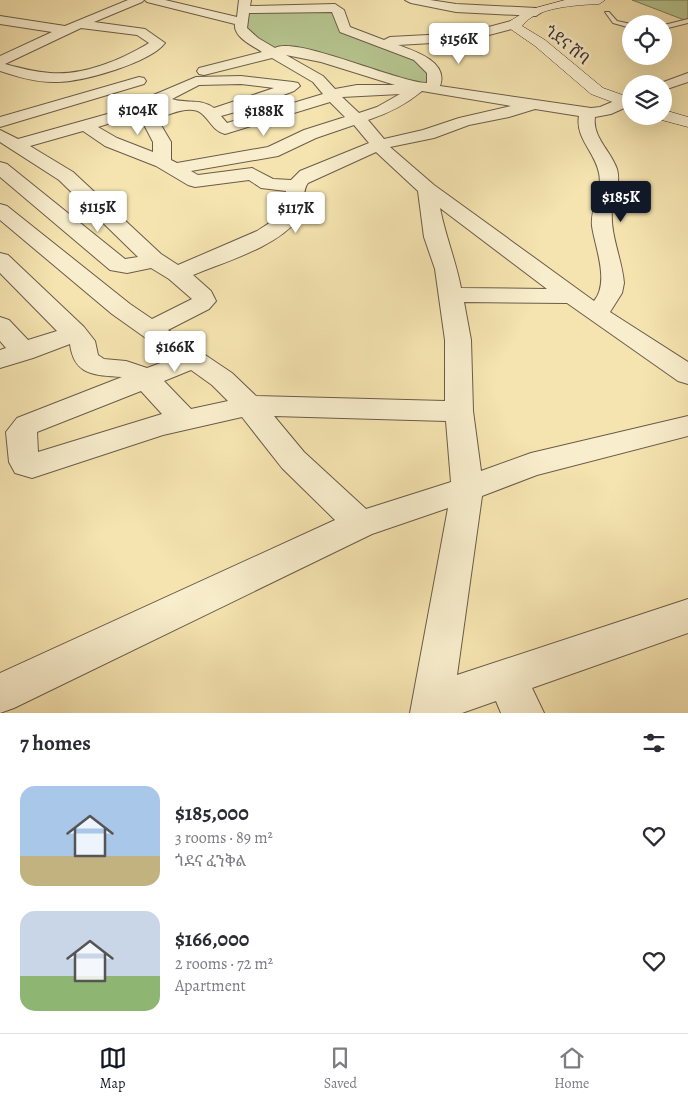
<!DOCTYPE html>
<html lang="en">
<head>
<meta charset="utf-8">
<style>
	:root { --surface:#fff; --page:#f2f2f3; --text:#2b2b33; --muted:#7c7c81; --line:#e1e1e2; --accent:#111827 }
	body { margin:0; font-family:Alegreya,"Noto Serif Ethiopic",serif; background:var(--page); color:var(--text); height:100vh; display:flex; flex-direction:column; font-size:19px; white-space:nowrap }
	* { box-sizing:border-box; margin:0 }
	p { font-size:16px; color:var(--muted) }
	.icon { flex:none; width:28px; height:28px; fill:none; stroke:currentColor; stroke-width:2; stroke-linecap:round; stroke-linejoin:round }
	.map { position:relative; height:713px; overflow:hidden }
	.drawer { display:flex; flex-direction:column; background:var(--surface); flex:1 }
	.drawer>* { flex:none }
	.fabs { position:absolute; left:622px; top:15px; display:grid; gap:10px }
	.fabs a { display:grid; place-items:center; width:50px; height:50px; border-radius:50%; background:var(--surface); box-shadow:0 5px 20px #0002; font-size:25px }
	.price { position:absolute; translate:-50% -42px; padding:0 11px; border-radius:5px; background:#fff; color:#222; font-size:16px; line-height:32px; filter:drop-shadow(0 1px 2px #0008) }
	.price::after { content:''; position:absolute; left:50%; top:30px; width:15px; height:11px; margin-left:-8px; background:inherit; clip-path:polygon(0 0,100% 0,50% 100%) }
	.price.active { background:var(--accent); color:#fff }
	ul { padding:0; list-style:none }
	li { display:flex; align-items:center; gap:15px; height:125px; padding:0 20px }
	li span { display:grid; place-items:center; flex:none; width:140px; height:100px; border-radius:15px; color:#555 }
	li>.icon { margin-inline-start:auto }
	span .icon { width:60px; height:60px; fill:#fffc; stroke-width:1 }
	li b { font-size:21px }
	h2 { display:flex; justify-content:space-between; align-items:center; height:60px; padding:0 20px; font-size:21px }
	.tabs { display:flex; justify-content:space-around; align-items:center; height:70px; border-top:1px solid var(--line); background:var(--surface); font-size:14px; color:var(--muted) }
	.tabs a { display:grid; justify-items:center; gap:2px }
	.tabs .active { color:var(--accent) }
	.map>svg:first-child { display:block }
	.green { fill:#b6c58f; stroke:#7a7a5c }
	.lines { fill:none; stroke-linecap:round; stroke-linejoin:round }
	.lane-casing { stroke:#6b5c4a; stroke-width:2 }
	.street-casing { stroke:#6b5c4a; stroke-width:2 }
	.secondary-casing { stroke:#3d2e28; stroke-width:1 }
	.lane { fill:#f8edcc; fill-rule:evenodd }
	.street { fill:#f8edcc; fill-rule:evenodd }
	.secondary { fill:#f8edcc; fill-rule:evenodd }
	.labels { text-anchor:middle; dominant-baseline:central; stroke-width:5; stroke-linejoin:round; paint-order:stroke }
	.far-street-label { font-size:16px; fill:#3d2e28; stroke:#f8edcc }
</style>
</head>
<body>
<div class="map">
<svg width="688" height="713" viewBox="0 0 688 713">
	<rect width="100%" height="100%" fill="#f5e4b0"/>
	<filter id="stains"><feTurbulence type="fractalNoise" baseFrequency=".004" numOctaves="4"/><feColorMatrix values="0 0 0 0 .2 0 0 0 0 .09 0 0 0 0 .02 0 0 0 .5 -.17"/></filter>
	<radialGradient id="worn" r=".72"><stop offset=".6" stop-color="#630" stop-opacity="0"/><stop offset="1" stop-color="#630" stop-opacity=".3"/></radialGradient>
	<g class="green">
		<path d="M632,0h56v21h-1z"/>
		<path d="M333,10l7,20 76,30 12,13 3,8 -7,6 -99,-29 -68,-14 -15,-13 6,-19z"/>
	</g>
	<g class="lines">
		<g class="lane-casing">
			<g id="lane">
				<path d="M605,12h4l8,9 14,3v4l-18,-5z"/>
				<path d="M688,19v4l-24,6v-4z"/>
			</g>
		</g>
		<g class="street-casing">
			<g id="street">
				<path d="M128,0h16l-2,2 -48,20 51,7 20,14c-15,20 -83,39 -108,39 -19,1 -39,-5 -57,-11v-15l52,-24 -52,-8v-8l65,10zM81,28l56,7 12,8c-28,17 -66,33 -99,30 -15,-1 -30,-5 -45,-9z"/>
				<path d="M145,0h20l72,17 2,-17h12l-1,6 85,-2 9,6 6,17 34,13 6,-3 76,-4 49,-13 6,4 -2,3 -53,14 -68,4c17,6 51,17 42,41l151,22 9,-1 31,-13v11l-20,9 -16,3c-3,20 16,34 22,52 4,15 -3,27 -5,42 -2,24 10,48 12,72l-2,10 -12,19 78,50v22l-10,-3 -111,-78 -103,-1 7,38 2,71 8,60 50,-18 157,-37v20l-151,39 -55,21 -25,179 231,-76v34l-156,55 12,25h-43l-5,-12 -34,12h-52l38,-205 -76,26 -358,174 -14,5v-40l335,-153 -53,-52 -40,-51 -79,18 -131,43 -17,-5 -6,-11 -3,-30 11,-14 105,-41c-27,-2 -48,-1 -52,-33l-37,14 -33,10v-18l6,-2 -6,-7v-24l9,3 19,20 29,-9 -57,-58v-20l8,2 76,72 11,14 3,14 6,4 22,2 21,7 27,-10 -62,-44 -112,-94v-16l7,2 123,98 22,15 40,-20 -23,-20 -18,-11 -24,5 -17,-3 -110,-93v-15l7,2 118,95 13,-2 -79,-77 -59,-38v-12l18,9 93,-26 85,-36 45,-1 52,6 5,1 2,3 -6,5 -48,18 -25,7 6,7 96,-29 -10,-12 -41,-24 -68,17 -5,-1 -2,-3 2,-3 63,-16c-9,-6 -29,-15 -27,-28l-88,-22zM332,12l8,20 74,28 13,13v10c-31,-1 -130,-47 -152,-35l-17,-10 -11,-10 2,-15zM286,55l35,7 74,23h-38l-22,4 -12,-13zM241,84l33,4 -60,20c-13,-10 -28,-4 -42,-9l27,-14zM422,91l89,15 -52,12 -36,12 -39,9 -16,-19c21,-7 37,-15 54,-29zM400,94l-23,13 -18,6 -17,-16zM330,102l15,15 -41,13 -36,17 -91,16 -6,-3v-18l-13,-22c9,-6 33,-15 43,-7 9,7 12,18 24,21zM159,105l5,2 -16,5 -7,7 12,23v10l-36,-14 -19,-11 25,-8zM535,109l44,7c-4,22 16,36 20,57 4,18 -9,34 -7,53 3,21 18,56 2,75l-160,-116 -44,-38 44,-9 35,-13 40,-8zM354,125l15,18 -69,28 -9,9 -18,-1 -21,-11 -54,7 -7,-4 87,-15 38,-18zM83,131l22,15 51,20 32,19 7,2 54,-7 12,8 25,3c-2,24 -10,28 -29,40l-79,34 -17,-11 -88,-82 -43,-26zM376,152l42,39 6,46 11,32 10,71v61l-189,-5 -24,-23 -64,-43 41,-21 7,-8 -5,-10 -18,-16c31,-13 84,-28 105,-56 9,-14 3,-27 10,-36zM440,208l107,81 -86,-1c-5,-27 -16,-53 -21,-80zM191,370l21,15 16,16 -37,8 -27,-28zM141,391l21,23 -124,38 -1,-20zM274,416l172,5 5,61 -85,27 -62,-57z"/>
				<path d="M405,0h25l26,4 80,4 6,4 -6,4 -80,-4 -45,-9z"/>
				<path d="M688,73v9l-24,8v-6h-6z"/>
				<path d="M139,77l5,1 2,3 -2,3 -144,43v-10z"/>
			</g>
		</g>
		<g class="secondary-casing">
			<g id="secondary">
				<path d="M565,0h40l-6,4c-22,1 -64,3 -77,22l23,14 58,48 28,10v11l-40,-15 -56,-48 -26,-18 1,-7 18,-11z"/>
				<path d="M664,110l24,7v10l-30,-8 -2,-3h8z"/>
			</g>
		</g>
		<use href="#lane" class="lane"/>
		<use href="#street" class="street"/>
		<use href="#secondary" class="secondary"/>
	</g>
	<g class="labels">
		<g class="far-street-label">
			<text transform="translate(567 45) rotate(39)">ጎደና ሸባ</text>
		</g>
	</g>
	<rect width="100%" height="100%" filter="url(#stains)"/>
	<rect width="100%" height="100%" fill="url(#worn)"/>
</svg>
<div class="fabs">
<a><svg class="icon" aria-label="locate" viewBox="0 0 24 24"><circle cx="12" cy="12" r="6"/><path d="M12 2v4M12 18v4M2 12h4M18 12h4"/></svg></a>
<a><svg class="icon" aria-label="layers" viewBox="0 0 24 24"><path d="M12 4l9 5-9 5-9-5zM3 14l9 5 9-5"/></svg></a>
</div>
<b class="price" style="left:459px;top:65px">$156K</b>
<b class="price" style="left:138px;top:136px">$104K</b>
<b class="price" style="left:264px;top:137px">$188K</b>
<b class="price active" style="left:621px;top:223px">$185K</b>
<b class="price" style="left:98px;top:233px">$115K</b>
<b class="price" style="left:296px;top:234px">$117K</b>
<b class="price" style="left:175px;top:373px">$166K</b>
</div>
<section class="drawer">
<h2>7 homes<svg class="icon" aria-label="filters" viewBox="0 0 24 24"><path d="M4 7h16M4 17h16"/><circle cx="9" cy="7" r="2"/><circle cx="15" cy="17" r="2"/></svg></h2>
<ul>
<li><span style="background:linear-gradient(#a9c7e8 70%,#c2b280 0)"><svg class="icon" aria-label="home" viewBox="0 0 24 24"><path d="M3 11l9-7 9 7M6 9v11h12V9"/></svg></span><div><b>$185,000</b><p>3 rooms · 89 m²</p><p>ጎደና ፈንቅል</p></div><svg class="icon" aria-label="heart" viewBox="0 0 24 24"><path d="M12 20l-8-8c-3-5 5-10 8-4 3-6 11-1 8 4z"/></svg></li>
<li><span style="background:linear-gradient(#c9d6e8 65%,#8fb573 0)"><svg class="icon" aria-label="home" viewBox="0 0 24 24"><path d="M3 11l9-7 9 7M6 9v11h12V9"/></svg></span><div><b>$166,000</b><p>2 rooms · 72 m²</p><p>Apartment</p></div><svg class="icon" aria-label="heart" viewBox="0 0 24 24"><path d="M12 20l-8-8c-3-5 5-10 8-4 3-6 11-1 8 4z"/></svg></li>
</ul>
</section>
<nav class="tabs">
<a class="active"><svg class="icon" aria-label="map" viewBox="0 0 24 24"><path d="M3 6l6-2 6 2 6-2v14l-6 2-6-2-6 2zM9 4v14M15 6v14"/></svg>Map</a>
<a><svg class="icon" aria-label="saved" viewBox="0 0 24 24"><path d="M7 4h10v16l-5-4-5 4z"/></svg>Saved</a>
<a><svg class="icon" aria-label="home" viewBox="0 0 24 24"><path d="M3 11l9-7 9 7M6 9v11h12V9"/></svg>Home</a>
</nav>
</body>
</html>
